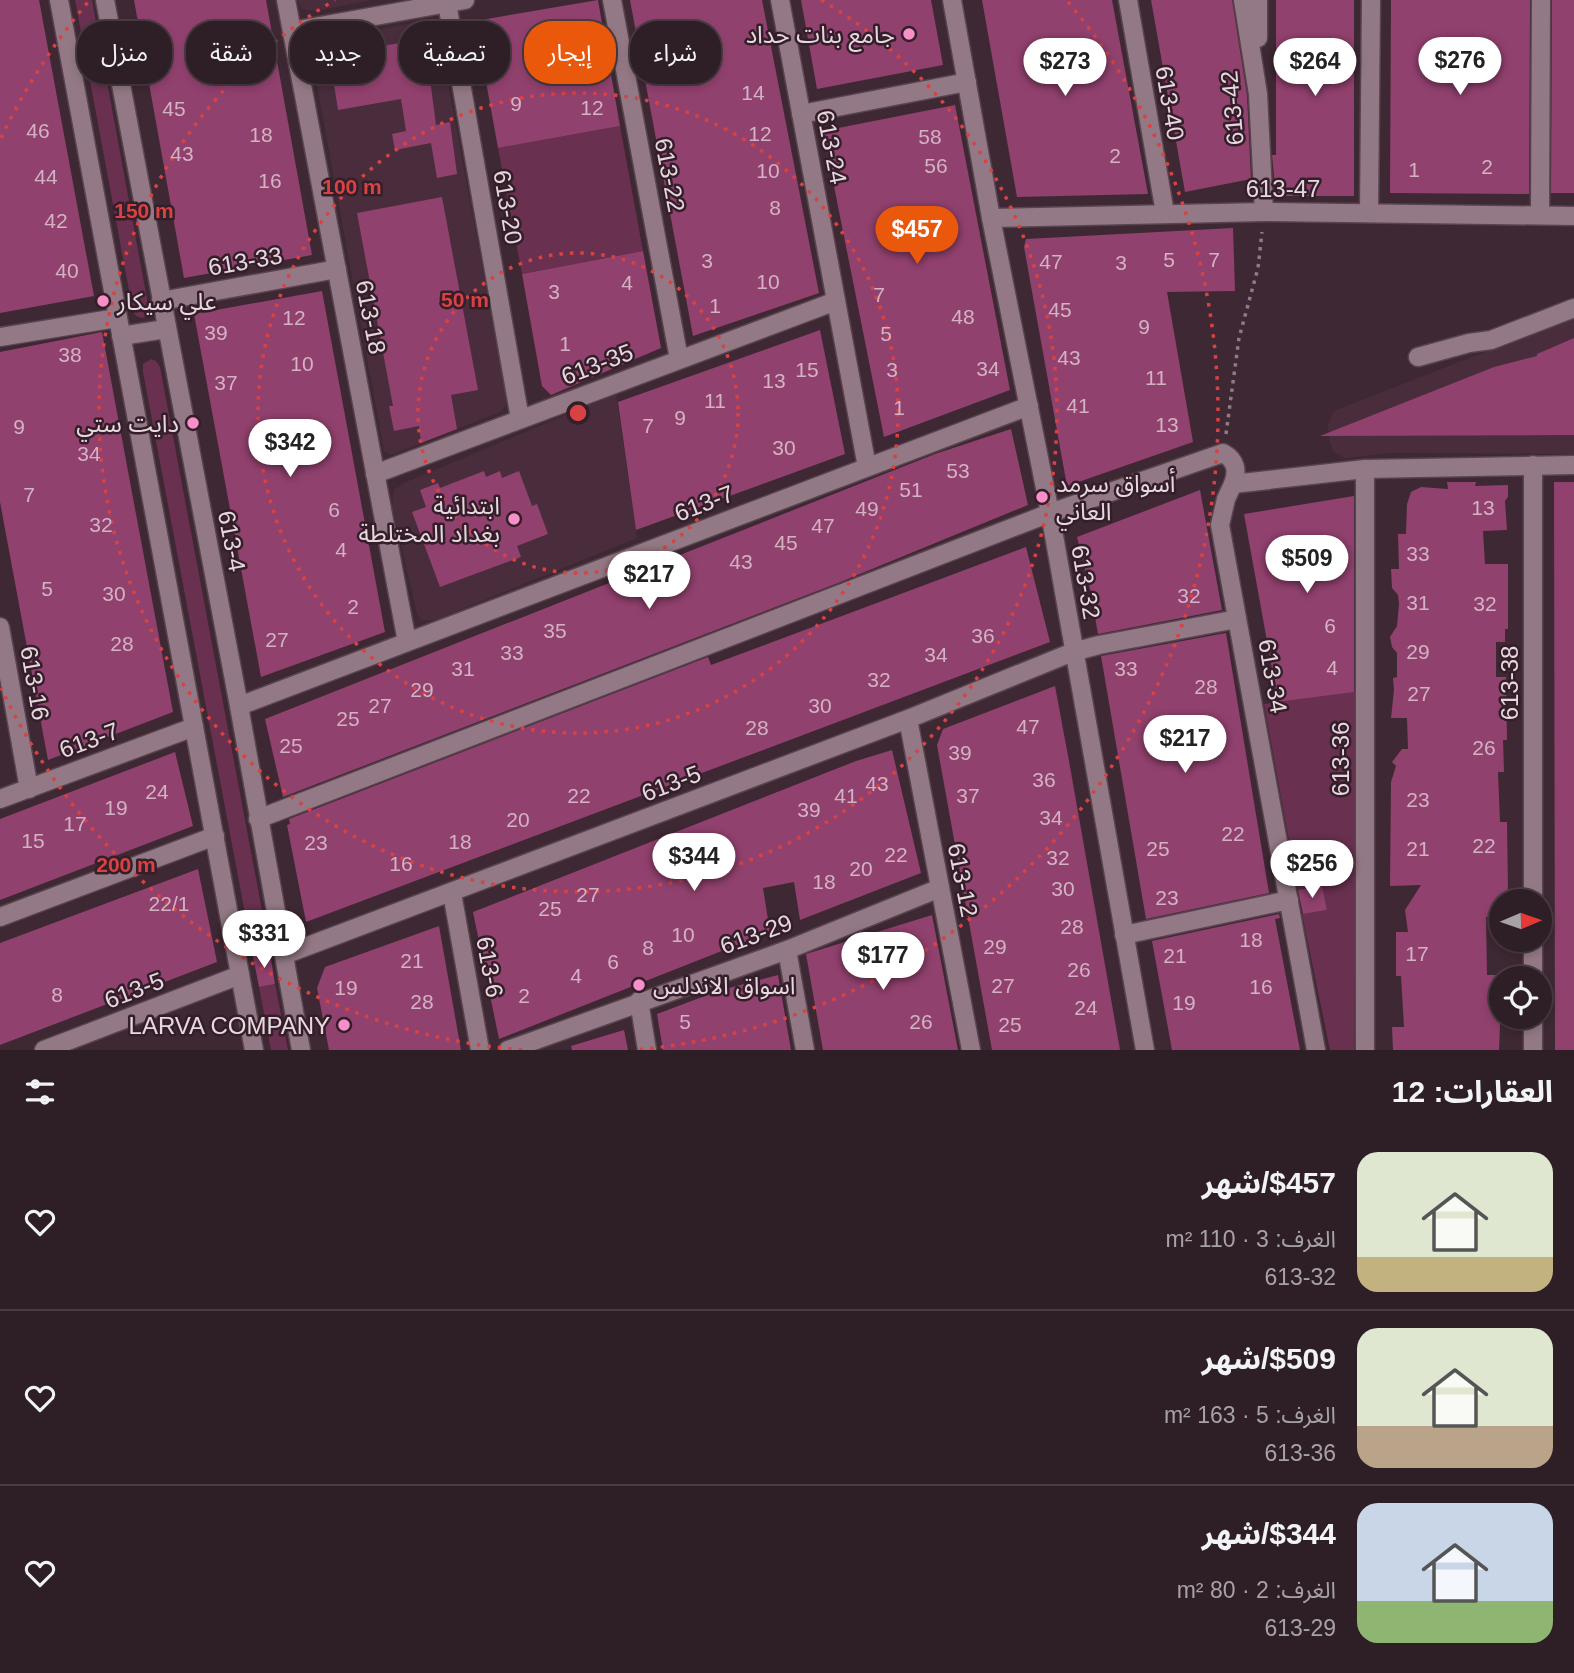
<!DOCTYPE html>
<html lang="ar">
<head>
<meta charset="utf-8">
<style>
	:root { --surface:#2e1e26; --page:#36272e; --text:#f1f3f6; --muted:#a7a2a7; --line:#493c43; --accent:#ea580c }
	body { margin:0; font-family:Helvetica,"Noto Sans Arabic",sans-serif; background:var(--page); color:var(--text); direction:rtl; height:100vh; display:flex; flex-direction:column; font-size:26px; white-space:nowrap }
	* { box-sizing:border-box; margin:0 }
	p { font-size:23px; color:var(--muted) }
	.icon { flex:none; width:38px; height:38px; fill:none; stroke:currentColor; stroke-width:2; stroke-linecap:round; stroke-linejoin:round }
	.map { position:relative; height:1050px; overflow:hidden; direction:ltr }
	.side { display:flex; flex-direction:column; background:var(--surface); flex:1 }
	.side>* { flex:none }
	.hud { position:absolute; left:21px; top:21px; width:700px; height:63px; direction:rtl; display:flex; gap:14px }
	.needle { width:46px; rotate:88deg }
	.tools { position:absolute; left:1489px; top:889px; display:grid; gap:14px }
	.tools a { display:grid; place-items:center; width:63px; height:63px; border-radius:50%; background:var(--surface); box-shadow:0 4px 10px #0003,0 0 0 2px var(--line); font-size:35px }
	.price { position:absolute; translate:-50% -60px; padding:0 16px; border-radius:24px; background:#fff; color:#222; font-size:23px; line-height:46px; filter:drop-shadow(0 2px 4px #0008) }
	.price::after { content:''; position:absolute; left:50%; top:42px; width:21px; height:16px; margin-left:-10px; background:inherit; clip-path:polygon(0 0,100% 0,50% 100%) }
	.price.selected { background:var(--accent); color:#fff }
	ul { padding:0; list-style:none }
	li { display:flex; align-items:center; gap:21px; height:175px; padding:0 21px }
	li+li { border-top:2px solid var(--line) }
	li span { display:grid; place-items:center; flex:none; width:196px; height:140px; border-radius:21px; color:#555 }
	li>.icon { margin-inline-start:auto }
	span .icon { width:84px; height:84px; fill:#fffc; stroke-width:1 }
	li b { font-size:30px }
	h2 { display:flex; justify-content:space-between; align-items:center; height:84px; padding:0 21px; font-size:30px }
	.pill { padding:0 24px; border-radius:28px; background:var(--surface); box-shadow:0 4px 10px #0003,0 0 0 2px var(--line); font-size:24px; line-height:63px }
	.pill.selected { background:var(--accent); color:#fff }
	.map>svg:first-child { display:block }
	.built { fill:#4a2d3c }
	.green { fill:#693050 }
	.building { fill:#91416e }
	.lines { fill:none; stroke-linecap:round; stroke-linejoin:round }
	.minor-casing { stroke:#57444e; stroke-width:21 }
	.tertiary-casing { stroke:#57444e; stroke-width:21 }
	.path { stroke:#8e7b84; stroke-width:3.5; stroke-dasharray:3.5 5; stroke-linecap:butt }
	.minor { stroke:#937985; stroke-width:18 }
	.tertiary { stroke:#937985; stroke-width:18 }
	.ring { fill:none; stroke:#d94243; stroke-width:3.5; stroke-dasharray:3.5 7 }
	.poi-dot { fill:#f98fc9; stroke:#331e29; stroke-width:2.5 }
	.labels { text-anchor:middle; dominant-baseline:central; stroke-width:5; stroke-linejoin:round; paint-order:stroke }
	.number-label { font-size:21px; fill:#d2b2c3 }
	.poi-label { font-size:24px; fill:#e7d8df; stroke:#331e29; text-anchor:end }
	.street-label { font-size:24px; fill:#e7d8df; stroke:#331e29 }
	.centre { fill:#d94243; stroke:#331e29; stroke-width:3.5 }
	.ring-label { font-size:21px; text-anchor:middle; font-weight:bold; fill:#d94243; stroke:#331e29; stroke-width:5; stroke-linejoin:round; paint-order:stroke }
</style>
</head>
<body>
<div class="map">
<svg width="1574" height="1050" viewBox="0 0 1574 1050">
	<rect width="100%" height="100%" fill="#3e2833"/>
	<g class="built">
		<path d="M297,0h74l-55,11 -14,-2z"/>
		<path d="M436,19l71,382 -1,5 -6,6 -109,43 -7,-4 -75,-409z"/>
		<path d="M1574,317v137l-182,-1 -47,5 -12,-7 -4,-12 -1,-15 6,-13z"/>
		<path d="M616,394l21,144 -202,82h-14l-4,-6 -25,-107 2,-17 10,-7z"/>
	</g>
	<g class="green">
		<path d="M75,0h17l57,310 -2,6 -5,2 -6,-2 -3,-4z"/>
		<path d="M620,126l23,125 -121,23 -24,-126z"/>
		<path d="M151,359l5,2 4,6 110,586 -17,3 -110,-584v-8z"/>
		<path d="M1358,691l-4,359h-24l-28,-136 25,-4 -5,-23 -24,3 -34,-186z"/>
		<path d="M275,984l13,66h-17l-12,-63z"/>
	</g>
	<g class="building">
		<path d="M0,0h39l55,296 -94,17z"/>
		<path d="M134,0h132l46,255 -128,23z"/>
		<path d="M598,0l22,126 -122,22 -23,-127z"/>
		<path d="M630,0h132l57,293 -126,43z"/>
		<path d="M801,0h130l12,65 -126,24z"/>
		<path d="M982,0h130l36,194 -131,3z"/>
		<path d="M1151,0h81l15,95 4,84 -66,13z"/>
		<path d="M1276,0h78v196h-78l-4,-41h4z"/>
		<path d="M1391,0h139l-1,194 -139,-1z"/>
		<path d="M1552,0h22v193h-23z"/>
		<path d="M400,43l1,9 38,-6 5,31 -14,2 6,46 14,-3 7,52 -20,4 -6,-35 -36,7 -3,-16 14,-3 -5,-32 -63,11 -7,-45 22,-4 -1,-10z"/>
		<path d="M955,105l55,285 -126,47 -61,-306z"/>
		<path d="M442,197l36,193 -27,5 6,34 -36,14 -2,-17 -25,5 -5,-25h4l-36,-193z"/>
		<path d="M1233,228l2,63 -68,1 26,150 -126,44 -43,-239 2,-8z"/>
		<path d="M643,251l18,97 -110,47 -9,-9 -20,-112z"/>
		<path d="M322,291l63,341 -124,45 -67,-363z"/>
		<path d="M820,330l25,124 -209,76 -18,-128z"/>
		<path d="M102,332l71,380 -125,48 -48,-258v-150z"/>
		<path d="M1574,338v97l-254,1 174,-69 43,-11v-2z"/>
		<path d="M1011,429l17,76 -190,78 -555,214 -18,-78 670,-265z"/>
		<path d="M484,471l2,6 14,-6 2,7 17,-7 13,35 5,-2 11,30 -31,12 4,11 -81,30 -28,-75 14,-5 -6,-17 18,-7 2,5z"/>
		<path d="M1447,482h29l-1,4 33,-1v12l-3,4 2,29 -24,1 2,33h23v65h-3v13h-9v35h10l1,63h-4l1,32h-6l2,50h7l1,71 -1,4 -8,7 2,13h-15l1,58h15l-3,75h-106l-1,-23h12l-3,-51h-5v-44h12l-3,-22 16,-25 -31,1 1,-104 5,-16 -4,-4 10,-13h6l-1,-31h-16l3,-28 -1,-12 4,-1v-24l-5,-6 -2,-10 7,-11 2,-22 -1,-9 -6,-7 -1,-19h8l-1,-35h8l1,-30 4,-12 10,-5 27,2z"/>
		<path d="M1554,482h20v568h-19z"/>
		<path d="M1200,490l22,120 -124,24 -8,-45 -13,-52z"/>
		<path d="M1354,496v196l-76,10 -34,-188z"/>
		<path d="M1026,547l24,95 -744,280 -19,-97 3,-1 -1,-5 419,-162 3,8z"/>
		<path d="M1226,633l43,260 -123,26 -45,-263z"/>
		<path d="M1055,686l14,75 51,289h-128l-55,-305 6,-16z"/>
		<path d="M892,750l29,123 -121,47 -6,-38 -31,6 7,44 -271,107 -26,-127 383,-151z"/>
		<path d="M175,752l18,74 -193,74v-81z"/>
		<path d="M198,869l19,93 -217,83v-102z"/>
		<path d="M1322,886l5,24 -24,4 -5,-24z"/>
		<path d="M1279,914l1,4 -5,1 25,131h-128l-20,-109z"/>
		<path d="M932,915l26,135h-135l-17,-96z"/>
		<path d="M439,926l22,124h-132l-12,-62 8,-21z"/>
		<path d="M270,953l5,31 -16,3 -6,-31z"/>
		<path d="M778,975l13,75h-128l-6,-36 61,-23z"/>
		<path d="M624,1030l4,20h-56l-1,-4z"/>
	</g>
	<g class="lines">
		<g class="minor-casing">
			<g id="minor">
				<path d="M286,0l121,642"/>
				<path d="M612,0l67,359"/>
				<path d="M780,0l87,467"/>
				<path d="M952,0l39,218 59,295 95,537"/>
				<path d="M1128,0l37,213"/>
				<path d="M1243,0l15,94 6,118"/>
				<path d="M1258,0v38"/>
				<path d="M447,3l73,416"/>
				<path d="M292,31l173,-31"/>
				<path d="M801,114l166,-32"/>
				<path d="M1369,213l2,-213"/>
				<path d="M1540,215l1,-215"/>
				<path d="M991,218l273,-6 310,4"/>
				<path d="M161,301l176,-32"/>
				<path d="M0,337l117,-19"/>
				<path d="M1418,357l51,-14 22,-3 83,-32"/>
				<path d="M375,474l461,-173"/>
				<path d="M0,627l29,162"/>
				<path d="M239,706l790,-300"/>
				<path d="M908,719l63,331"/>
				<path d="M0,799l194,-72"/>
				<path d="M258,819l792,-306 173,-60c13,7 15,18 10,31"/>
				<path d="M452,893l28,157"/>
				<path d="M1533,901v-436"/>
				<path d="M0,917l215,-81"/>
				<path d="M1124,935l165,-35"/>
				<path d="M787,950l18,100"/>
				<path d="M284,955l624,-236 165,-67 26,-7 138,-26"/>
				<path d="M1533,978v-38"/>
				<path d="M639,1001l8,49"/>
				<path d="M44,1050l196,-75"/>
				<path d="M508,1050l279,-100 153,-62"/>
				<path d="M1316,1050l-96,-525 6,-26 7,-15 132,-15 209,-4"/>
				<path d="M1365,1050v-581"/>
				<path d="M1533,1050v-33"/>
			</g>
		</g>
		<g class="tertiary-casing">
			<g id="tertiary">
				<path d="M59,0l195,1050"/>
				<path d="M105,0l134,706 62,344"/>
				<path d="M121,336l45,-7"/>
			</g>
		</g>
		<path class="path" d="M1226,434l13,-96 19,-70 4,-36"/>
		<use href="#minor" class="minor"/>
		<use href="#tertiary" class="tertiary"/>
	</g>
	<g class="ring">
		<circle cx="578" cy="413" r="160"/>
		<circle cx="578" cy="413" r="320"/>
		<path d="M821 0A479 479 0 1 1 335 0"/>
		<path d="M522 1050A639 639 0 0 1 1 688M1 138A639 639 0 0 1 88 2M1068 2A639 639 0 0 1 634 1050"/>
	</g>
	<g class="poi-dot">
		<circle cx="909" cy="34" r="7"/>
		<circle cx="103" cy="301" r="7"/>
		<circle cx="193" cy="423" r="7"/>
		<circle cx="1042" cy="497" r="7"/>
		<circle cx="514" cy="519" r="7"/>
		<circle cx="639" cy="985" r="7"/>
		<circle cx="344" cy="1025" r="7"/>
	</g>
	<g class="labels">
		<g class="number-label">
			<text x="753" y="92">14</text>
			<text x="516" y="103">9</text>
			<text x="592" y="107">12</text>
			<text x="174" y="108">45</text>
			<text x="38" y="130">46</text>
			<text x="760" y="133">12</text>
			<text x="261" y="134">18</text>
			<text x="930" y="136">58</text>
			<text x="182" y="153">43</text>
			<text x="1115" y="155">2</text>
			<text x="936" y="165">56</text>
			<text x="1487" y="166">2</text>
			<text x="1414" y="169">1</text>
			<text x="768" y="170">10</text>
			<text x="46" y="176">44</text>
			<text x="270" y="180">16</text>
			<text x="775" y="207">8</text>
			<text x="56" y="220">42</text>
			<text x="1169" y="259">5</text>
			<text x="1214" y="259">7</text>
			<text x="707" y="260">3</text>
			<text x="1051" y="261">47</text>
			<text x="1121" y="262">3</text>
			<text x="67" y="270">40</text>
			<text x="768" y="281">10</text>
			<text x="627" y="282">4</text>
			<text x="554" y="291">3</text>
			<text x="879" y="294">7</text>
			<text x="715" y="305">1</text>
			<text x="1060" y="309">45</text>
			<text x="963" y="316">48</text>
			<text x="294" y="317">12</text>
			<text x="1144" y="326">9</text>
			<text x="216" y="332">39</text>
			<text x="886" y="333">5</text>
			<text x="565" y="343">1</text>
			<text x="70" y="354">38</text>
			<text x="1069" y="357">43</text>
			<text x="302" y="363">10</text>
			<text x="988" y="368">34</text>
			<text x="807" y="369">15</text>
			<text x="892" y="369">3</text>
			<text x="1156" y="377">11</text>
			<text x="774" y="380">13</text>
			<text x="226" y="382">37</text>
			<text x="715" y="400">11</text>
			<text x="1078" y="405">41</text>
			<text x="899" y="407">1</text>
			<text x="680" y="417">9</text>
			<text x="1167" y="424">13</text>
			<text x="648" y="425">7</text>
			<text x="19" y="426">9</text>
			<text x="784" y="447">30</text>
			<text x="89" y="453">34</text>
			<text x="958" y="470">53</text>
			<text x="911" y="489">51</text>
			<text x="29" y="494">7</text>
			<text x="1483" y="507">13</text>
			<text x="867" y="508">49</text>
			<text x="334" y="509">6</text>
			<text x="101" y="524">32</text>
			<text x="823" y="525">47</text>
			<text x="786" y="542">45</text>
			<text x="341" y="549">4</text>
			<text x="1418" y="553">33</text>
			<text x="741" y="561">43</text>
			<text x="47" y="588">5</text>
			<text x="114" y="593">30</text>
			<text x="1189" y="595">32</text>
			<text x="1418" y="602">31</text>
			<text x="1485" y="603">32</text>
			<text x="353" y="606">2</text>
			<text x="1330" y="625">6</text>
			<text x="555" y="630">35</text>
			<text x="983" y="635">36</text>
			<text x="277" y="639">27</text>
			<text x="122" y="643">28</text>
			<text x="1418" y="651">29</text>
			<text x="512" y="652">33</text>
			<text x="936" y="654">34</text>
			<text x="1332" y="667">4</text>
			<text x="463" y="668">31</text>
			<text x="1126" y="668">33</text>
			<text x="879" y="679">32</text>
			<text x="1206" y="686">28</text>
			<text x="422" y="689">29</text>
			<text x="1419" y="693">27</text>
			<text x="380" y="705">27</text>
			<text x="820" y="705">30</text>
			<text x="348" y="718">25</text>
			<text x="1028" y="726">47</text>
			<text x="757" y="727">28</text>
			<text x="291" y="745">25</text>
			<text x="1484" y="747">26</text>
			<text x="960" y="752">39</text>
			<text x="1044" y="779">36</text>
			<text x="877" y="783">43</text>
			<text x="157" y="791">24</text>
			<text x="579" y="795">22</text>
			<text x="846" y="795">41</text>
			<text x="968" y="795">37</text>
			<text x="1418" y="799">23</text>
			<text x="116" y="807">19</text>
			<text x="809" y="809">39</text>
			<text x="1051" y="817">34</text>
			<text x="518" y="819">20</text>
			<text x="75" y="823">17</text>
			<text x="1233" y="833">22</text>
			<text x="33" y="840">15</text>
			<text x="460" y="841">18</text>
			<text x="316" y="842">23</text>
			<text x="1484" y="845">22</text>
			<text x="1158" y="848">25</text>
			<text x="1418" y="848">21</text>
			<text x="896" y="854">22</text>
			<text x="1058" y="857">32</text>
			<text x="401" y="863">16</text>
			<text x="861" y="868">20</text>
			<text x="824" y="881">18</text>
			<text x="1063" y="888">30</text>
			<text x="588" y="894">27</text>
			<text x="1167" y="897">23</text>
			<text x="169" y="903">22/1</text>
			<text x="550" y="908">25</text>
			<text x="1072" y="926">28</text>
			<text x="683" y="934">10</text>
			<text x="1251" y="939">18</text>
			<text x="995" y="946">29</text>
			<text x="648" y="947">8</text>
			<text x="1417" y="953">17</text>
			<text x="1175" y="955">21</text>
			<text x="412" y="960">21</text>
			<text x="613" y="961">6</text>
			<text x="1079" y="969">26</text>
			<text x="576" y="975">4</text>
			<text x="1003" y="985">27</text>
			<text x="1261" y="986">16</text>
			<text x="346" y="987">19</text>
			<text x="57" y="994">8</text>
			<text x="524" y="995">2</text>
			<text x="422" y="1001">28</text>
			<text x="1184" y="1002">19</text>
			<text x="1086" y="1007">24</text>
			<text x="685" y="1021">5</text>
			<text x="921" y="1021">26</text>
			<text x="1010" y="1024">25</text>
		</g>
		<g class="poi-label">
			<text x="895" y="34">جامع بنات حداد</text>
			<text x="117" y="301" text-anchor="start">علي سيكار</text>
			<text x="179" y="423">دايت ستي</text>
			<text x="1056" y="483" text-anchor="start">أسواق سرمد<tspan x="1056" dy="28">العاني</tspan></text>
			<text x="500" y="505">ابتدائية<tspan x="500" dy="28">بغداد المختلطة</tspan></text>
			<text x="653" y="985" text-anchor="start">اسواق الاندلس</text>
			<text x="330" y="1025">LARVA COMPANY</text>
		</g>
		<g class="street-label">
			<text transform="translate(1170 103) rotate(80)">613-40</text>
			<text transform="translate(1232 108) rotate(-95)">613-42</text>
			<text transform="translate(832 147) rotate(79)">613-24</text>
			<text transform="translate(670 175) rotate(79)">613-22</text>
			<text x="1283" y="188">613-47</text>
			<text transform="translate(508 207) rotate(80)">613-20</text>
			<text transform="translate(245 261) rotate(-10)">613-33</text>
			<text transform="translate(371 317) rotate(79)">613-18</text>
			<text transform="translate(597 364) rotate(-21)">613-35</text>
			<text transform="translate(704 503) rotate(-21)">613-7</text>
			<text transform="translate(232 541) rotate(79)">613-4</text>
			<text transform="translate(1086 582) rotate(80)">613-32</text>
			<text transform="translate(1273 676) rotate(80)">613-34</text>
			<text transform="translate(35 683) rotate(80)">613-16</text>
			<text transform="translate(1509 683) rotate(-90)">613-38</text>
			<text transform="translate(89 740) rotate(-20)">613-7</text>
			<text transform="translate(1340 759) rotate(-90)">613-36</text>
			<text transform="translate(671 783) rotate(-21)">613-5</text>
			<text transform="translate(963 880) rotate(79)">613-12</text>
			<text transform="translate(756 934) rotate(-20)">613-29</text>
			<text transform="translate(490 967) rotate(80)">613-6</text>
			<text transform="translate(134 990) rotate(-21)">613-5</text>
		</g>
	</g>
	<circle cx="578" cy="413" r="10" class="centre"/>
	<g class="ring-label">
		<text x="352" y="194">100 m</text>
		<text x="144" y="218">150 m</text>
		<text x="465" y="307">50 m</text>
		<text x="126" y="872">200 m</text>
	</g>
</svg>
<div class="tools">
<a><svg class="needle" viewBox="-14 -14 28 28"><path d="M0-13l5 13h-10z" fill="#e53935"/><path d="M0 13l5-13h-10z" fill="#a7a2a7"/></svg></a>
<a><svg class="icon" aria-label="locate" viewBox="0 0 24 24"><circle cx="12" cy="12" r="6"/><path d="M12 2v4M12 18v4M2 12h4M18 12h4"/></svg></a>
</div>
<b class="price" style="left:1460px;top:97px">$276</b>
<b class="price" style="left:1065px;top:98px">$273</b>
<b class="price" style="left:1315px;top:98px">$264</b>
<b class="price selected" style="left:917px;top:266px">$457</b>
<b class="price" style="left:290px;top:479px">$342</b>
<b class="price" style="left:1307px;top:595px">$509</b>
<b class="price" style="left:649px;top:611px">$217</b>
<b class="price" style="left:1185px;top:775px">$217</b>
<b class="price" style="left:694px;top:893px">$344</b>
<b class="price" style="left:1312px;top:900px">$256</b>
<b class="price" style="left:264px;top:970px">$331</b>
<b class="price" style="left:883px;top:992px">$177</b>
<div class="hud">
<a class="pill">شراء</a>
<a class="pill selected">إيجار</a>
<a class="pill">تصفية</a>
<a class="pill">جديد</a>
<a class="pill">شقة</a>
<a class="pill">منزل</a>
</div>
</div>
<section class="side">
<h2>العقارات: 12<svg class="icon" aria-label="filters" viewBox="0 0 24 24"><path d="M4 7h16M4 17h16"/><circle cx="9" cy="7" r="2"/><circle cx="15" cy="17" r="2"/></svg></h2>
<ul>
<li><span style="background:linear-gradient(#dfe7d0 75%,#c2b280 0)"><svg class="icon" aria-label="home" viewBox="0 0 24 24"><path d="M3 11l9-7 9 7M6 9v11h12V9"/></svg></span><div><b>$457/شهر</b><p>الغرف: 3 · 110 m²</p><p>613-32</p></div><svg class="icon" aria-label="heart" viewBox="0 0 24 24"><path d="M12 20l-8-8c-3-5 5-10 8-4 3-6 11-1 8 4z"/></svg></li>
<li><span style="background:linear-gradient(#dfe7d0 70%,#b9a48a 0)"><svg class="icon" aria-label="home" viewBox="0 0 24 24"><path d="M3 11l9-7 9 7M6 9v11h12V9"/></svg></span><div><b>$509/شهر</b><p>الغرف: 5 · 163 m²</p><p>613-36</p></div><svg class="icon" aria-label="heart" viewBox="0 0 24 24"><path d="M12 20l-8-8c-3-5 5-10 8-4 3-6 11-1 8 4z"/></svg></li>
<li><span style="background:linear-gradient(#c9d6e8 70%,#8fb573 0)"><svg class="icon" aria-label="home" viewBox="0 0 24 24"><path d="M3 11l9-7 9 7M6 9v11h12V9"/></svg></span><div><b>$344/شهر</b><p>الغرف: 2 · 80 m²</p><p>613-29</p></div><svg class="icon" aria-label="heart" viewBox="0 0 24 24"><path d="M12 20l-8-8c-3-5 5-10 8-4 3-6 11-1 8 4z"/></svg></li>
</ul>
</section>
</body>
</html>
